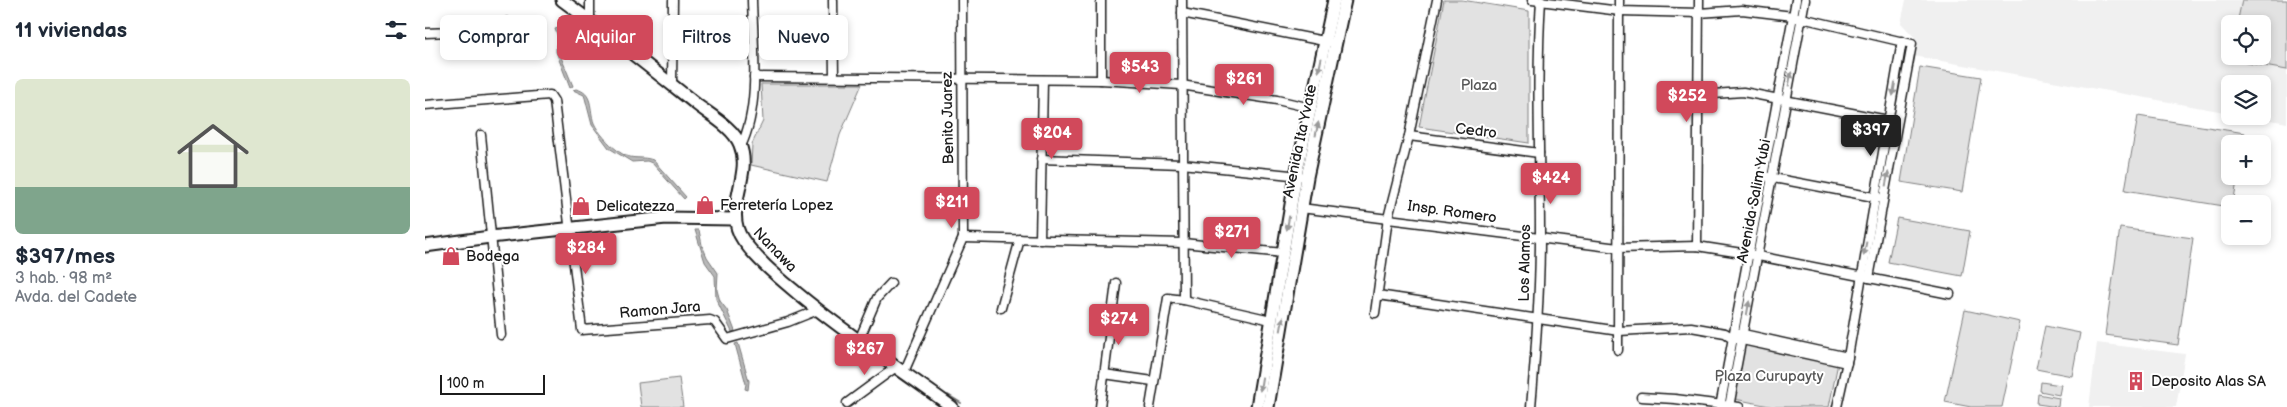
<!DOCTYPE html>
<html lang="es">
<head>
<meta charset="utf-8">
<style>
	:root { --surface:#fff; --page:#f6f6f7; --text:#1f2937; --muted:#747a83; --line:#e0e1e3; --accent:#d1495b }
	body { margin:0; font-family:"Balsamiq Sans",sans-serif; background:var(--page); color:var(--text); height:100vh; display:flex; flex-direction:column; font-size:19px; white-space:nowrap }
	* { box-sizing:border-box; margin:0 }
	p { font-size:16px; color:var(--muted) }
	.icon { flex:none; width:28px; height:28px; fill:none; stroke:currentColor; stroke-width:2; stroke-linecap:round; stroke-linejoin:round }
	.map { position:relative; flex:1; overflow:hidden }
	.sheet { display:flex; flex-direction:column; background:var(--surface); width:425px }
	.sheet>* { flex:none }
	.guide { position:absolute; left:15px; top:15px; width:475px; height:45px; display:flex; gap:10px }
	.controls { position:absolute; left:1796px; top:15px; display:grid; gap:10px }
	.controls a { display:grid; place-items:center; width:50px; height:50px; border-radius:8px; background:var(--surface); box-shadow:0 2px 8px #0003; font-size:25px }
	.scale { position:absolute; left:15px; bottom:12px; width:105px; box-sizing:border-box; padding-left:5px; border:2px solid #1c1c1c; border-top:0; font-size:14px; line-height:18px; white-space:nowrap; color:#1c1c1c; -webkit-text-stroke:4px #fff; paint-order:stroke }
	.price { position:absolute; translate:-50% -42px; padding:0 11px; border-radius:5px; background:var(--accent); color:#fff; font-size:16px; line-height:32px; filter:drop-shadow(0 1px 2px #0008) }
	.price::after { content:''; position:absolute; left:50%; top:30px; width:15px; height:11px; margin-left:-8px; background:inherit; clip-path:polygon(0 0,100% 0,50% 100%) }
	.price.on { background:#222; color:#fff }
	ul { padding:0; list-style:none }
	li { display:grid; align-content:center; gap:10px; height:265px; padding:0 15px }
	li+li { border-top:1px solid var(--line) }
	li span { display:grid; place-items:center; height:155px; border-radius:8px; color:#555 }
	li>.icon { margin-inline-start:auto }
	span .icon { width:90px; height:90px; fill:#fffc; stroke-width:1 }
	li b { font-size:21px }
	h2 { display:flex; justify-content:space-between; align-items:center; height:60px; padding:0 15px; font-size:21px }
	.tag { padding:0 18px; border-radius:8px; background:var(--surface); box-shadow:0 2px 8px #0003; font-size:18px; line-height:45px }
	.tag.on { background:var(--accent); color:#fff }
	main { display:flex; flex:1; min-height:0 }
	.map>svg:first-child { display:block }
	.built { fill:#f0f0f0; fill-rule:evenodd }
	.green { fill:#e2e2e2; stroke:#7f7f7f }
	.water { fill:#b8b8b8; stroke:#7a7a7a }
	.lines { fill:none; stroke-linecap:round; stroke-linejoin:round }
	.stream { stroke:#7a7a7a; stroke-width:2 }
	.street-casing { stroke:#1c1c1c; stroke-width:11 }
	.secondary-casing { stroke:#1c1c1c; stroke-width:15 }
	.street { stroke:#fff; stroke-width:8 }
	.secondary { stroke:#fff; stroke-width:11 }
	.oneway { fill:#999 }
	.labels { text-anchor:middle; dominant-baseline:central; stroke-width:4; stroke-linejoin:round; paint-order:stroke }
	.park-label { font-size:15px; fill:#575757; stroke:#fff }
	.street-label { font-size:15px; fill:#1c1c1c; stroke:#fff }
	.poi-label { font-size:15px; fill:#1c1c1c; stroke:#fff; text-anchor:start }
</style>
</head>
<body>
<main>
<section class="sheet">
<h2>11 viviendas<svg class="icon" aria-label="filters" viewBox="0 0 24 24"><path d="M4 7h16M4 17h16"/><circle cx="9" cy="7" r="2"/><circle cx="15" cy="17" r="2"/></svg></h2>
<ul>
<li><span style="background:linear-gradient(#dfe7d0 70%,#7fa58c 0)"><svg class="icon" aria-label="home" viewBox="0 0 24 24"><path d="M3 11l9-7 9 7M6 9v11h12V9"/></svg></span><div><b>$397/mes</b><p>3 hab. · 98 m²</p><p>Avda. del Cadete</p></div></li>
</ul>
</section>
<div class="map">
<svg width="1862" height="407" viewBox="0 0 1862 407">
	<rect width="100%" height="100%" fill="#fff"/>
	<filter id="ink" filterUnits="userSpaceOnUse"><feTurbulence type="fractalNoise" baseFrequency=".02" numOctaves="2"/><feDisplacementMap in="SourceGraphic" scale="10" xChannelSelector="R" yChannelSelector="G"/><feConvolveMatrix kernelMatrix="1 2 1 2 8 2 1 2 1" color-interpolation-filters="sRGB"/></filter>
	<g filter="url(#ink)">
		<g class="built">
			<path d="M1481,0h381v123l-37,-7h13v-32h-33v29l-316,-57 3,-16 -16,-17zM1805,24h33v32h-33z"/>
			<path d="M1672,343l88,11 -9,53h-87z"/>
		</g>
		<g class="green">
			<path d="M1019,0h18l67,11v132l-110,-16z"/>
			<path d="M1817,0h45v70l-57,-10 1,-4h32v-32h-26z"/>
			<path d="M1481,51h1l-12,65 -2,-2z"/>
			<path d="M1495,67l61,10 -19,115 -61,-10z"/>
			<path d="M336,84h101l-22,51 -13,47 -76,-17 1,-21 11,-23z"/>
			<path d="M1713,116l107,17 -2,11h-13v32h8l-5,28h-3v3l-105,-17z"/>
			<path d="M1468,125l-12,68 10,-67z"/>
			<path d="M1472,218l73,13 -8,45 -74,-14z"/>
			<path d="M1695,228l73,10 -15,107 -73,-10z"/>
			<path d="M1540,310l55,12 -18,85h-31l-26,-5z"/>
			<path d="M1620,326l35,7 -8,43 -36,-7z"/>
			<path d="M1321,340l92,23 -9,44h-55l-39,-8z"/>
			<path d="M254,378l4,29h-42l-3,-24z"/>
			<path d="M1616,382l20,3 -2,10 -19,-4z"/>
			<path d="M1613,394l21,4 -1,9 -21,-3z"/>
		</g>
		<g class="water">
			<path d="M133,28l3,9 -3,13 15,36 -3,2 -14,-36v-7l3,-5 -4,-11z"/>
			<path d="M151,89c18,4 13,20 18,34 4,9 15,21 23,27 14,12 22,5 36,10l33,37 -2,2 -32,-36 -5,-2 -15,1 -23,-14 -17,-23 -7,-27 -1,-3 -11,-5z"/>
			<path d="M270,230h4l3,15 5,12 11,16 -1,17 3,11 7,9 8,21 -3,1 -16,-33 -1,-23 -10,-14z"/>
			<path d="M313,343l11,38 -1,9 -3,-1 1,-5 -11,-40z"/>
		</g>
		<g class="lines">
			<g class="stream">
				<path d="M440,336l8,5"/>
				<path d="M523,395l13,8"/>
			</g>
			<g class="street-casing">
				<g id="street">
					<path d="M165,0v21"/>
					<path d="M408,0l1,77"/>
					<path d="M676,0v80"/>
					<path d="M757,0l2,300"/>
					<path d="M1107,0l88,11 79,2 43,-3 51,6 119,28 -43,234"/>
					<path d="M757,13l147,29"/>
					<path d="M0,33l53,-2 29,-9"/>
					<path d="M329,77l347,3 80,5 96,15 34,8"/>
					<path d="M247,85l1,-85"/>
					<path d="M1273,95l45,-3 150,29"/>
					<path d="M0,105l125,-10 4,6 28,229 128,-10 5,2 12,17 61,-17 30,-12"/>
					<path d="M56,135l20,200"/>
					<path d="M984,136l130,17"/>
					<path d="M316,146c20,-41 12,-101 11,-146"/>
					<path d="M616,159l141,5 118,12"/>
					<path d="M1343,177l111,21"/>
					<path d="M876,208l317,40 79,-2 51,8 202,40"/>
					<path d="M538,238l220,5 100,10"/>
					<path d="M615,240l3,-160"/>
					<path d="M1272,246l2,-246"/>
					<path d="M953,295l241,36 72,-4 34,6 8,5 114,25"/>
					<path d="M576,308l19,-69"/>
					<path d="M950,313l13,-95 21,-82 28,-136"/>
					<path d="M1314,333l109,24"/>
					<path d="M434,340l18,-42 14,-15"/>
					<path d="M1193,350l1,-350"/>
					<path d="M479,372l59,-134 -1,-238"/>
					<path d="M679,374l49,7"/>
					<path d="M1216,397l34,2 64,8"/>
					<path d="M422,403l49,-36"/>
					<path d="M675,407l16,-124"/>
					<path d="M725,407l18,-109 16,2 87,20"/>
					<path d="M1106,407c5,-57 9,-114 9,-171 0,-79 -4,-158 1,-236"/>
					<path d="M1295,407l76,-407"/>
					<path d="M1304,407l76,-407"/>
					<path d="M1412,407l11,-50 54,-316"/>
				</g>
			</g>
			<g class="secondary-casing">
				<g id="secondary">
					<path d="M137,0c45,33 90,69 134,104 14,11 38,24 44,41 13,31 -18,65 3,95 14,20 35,37 54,53 49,41 103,76 155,114"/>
					<path d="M0,246l65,-9 176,-19 68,1"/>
					<path d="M832,407l39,-232 38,-175"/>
					<path d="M843,407l39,-230 38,-177"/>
				</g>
			</g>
			<use href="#street" class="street"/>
			<use href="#secondary" class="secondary"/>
		</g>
		<defs><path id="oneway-solid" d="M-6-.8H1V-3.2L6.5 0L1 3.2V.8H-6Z" transform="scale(1.25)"/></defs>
		<g class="oneway">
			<use href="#oneway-solid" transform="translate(895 65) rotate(102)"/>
			<use href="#oneway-solid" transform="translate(1365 79) rotate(-79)"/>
			<use href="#oneway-solid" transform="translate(1469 89) rotate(99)"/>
			<use href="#oneway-solid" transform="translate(892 129) rotate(-78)"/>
			<use href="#oneway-solid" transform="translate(1462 179) rotate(-79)"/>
			<use href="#oneway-solid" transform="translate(863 223) rotate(100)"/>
			<use href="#oneway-solid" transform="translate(1440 249) rotate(101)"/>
			<use href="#oneway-solid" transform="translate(1323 308) rotate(-80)"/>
			<use href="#oneway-solid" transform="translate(857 324) rotate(-80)"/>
			<use href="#oneway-solid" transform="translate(836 384) rotate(99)"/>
		</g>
	</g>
	<defs>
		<g id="shop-bare" transform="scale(1.5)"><path d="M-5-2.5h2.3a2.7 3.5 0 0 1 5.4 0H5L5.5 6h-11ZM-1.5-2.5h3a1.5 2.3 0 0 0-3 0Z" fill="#d1495b" stroke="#fff" stroke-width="2.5" paint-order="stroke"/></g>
		<g id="building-bare" transform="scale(1.5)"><path d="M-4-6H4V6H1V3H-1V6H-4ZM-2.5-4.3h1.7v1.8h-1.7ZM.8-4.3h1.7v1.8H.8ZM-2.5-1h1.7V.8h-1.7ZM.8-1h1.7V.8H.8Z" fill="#d1495b" stroke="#fff" stroke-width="2.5" paint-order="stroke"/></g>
	</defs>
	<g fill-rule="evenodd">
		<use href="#shop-bare" x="280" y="205"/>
		<use href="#shop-bare" x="156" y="206"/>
		<use href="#shop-bare" x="26" y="256"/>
		<use href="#building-bare" x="1711" y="381"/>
	</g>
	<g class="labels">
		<g class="park-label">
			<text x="1054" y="85">Plaza</text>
			<text x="1344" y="376">Plaza Curupayty</text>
		</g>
		<g class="street-label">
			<text transform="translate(523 118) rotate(-91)">Benito Juarez</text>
			<text transform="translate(1051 131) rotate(7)">Cedro</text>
			<text transform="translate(875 141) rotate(-78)">Avenida Ita Yvate</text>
			<text transform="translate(1329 201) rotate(-79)">Avenida Salim Yubi</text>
			<text transform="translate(1027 212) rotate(8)">Insp. Romero</text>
			<text transform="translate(350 250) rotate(46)">Nanawa</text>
			<text transform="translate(1100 263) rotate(-89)">Los Alamos</text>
			<text transform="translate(235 310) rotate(-5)">Ramon Jara</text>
		</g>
		<g class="poi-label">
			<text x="295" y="205">Ferretería Lopez</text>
			<text x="171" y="206">Delicatezza</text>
			<text x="41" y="256">Bodega</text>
			<text x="1726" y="381">Deposito Alas SA</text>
		</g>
	</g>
</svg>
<div class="controls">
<a><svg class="icon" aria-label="locate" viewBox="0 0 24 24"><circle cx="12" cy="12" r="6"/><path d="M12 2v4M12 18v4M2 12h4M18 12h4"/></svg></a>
<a><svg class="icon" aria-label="layers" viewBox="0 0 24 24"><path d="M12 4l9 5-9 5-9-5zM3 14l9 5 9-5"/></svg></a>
<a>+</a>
<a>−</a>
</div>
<div class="scale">100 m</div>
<b class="price" style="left:715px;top:94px">$543</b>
<b class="price" style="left:819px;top:106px">$261</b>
<b class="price" style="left:1262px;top:123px">$252</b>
<b class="price on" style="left:1446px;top:157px">$397</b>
<b class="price" style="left:627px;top:160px">$204</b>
<b class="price" style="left:1126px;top:205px">$424</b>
<b class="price" style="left:527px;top:229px">$211</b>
<b class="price" style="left:807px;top:259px">$271</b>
<b class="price" style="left:161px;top:275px">$284</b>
<b class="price" style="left:694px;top:346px">$274</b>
<b class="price" style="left:440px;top:376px">$267</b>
<div class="guide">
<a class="tag">Comprar</a>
<a class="tag on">Alquilar</a>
<a class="tag">Filtros</a>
<a class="tag">Nuevo</a>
</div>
</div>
</main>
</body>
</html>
